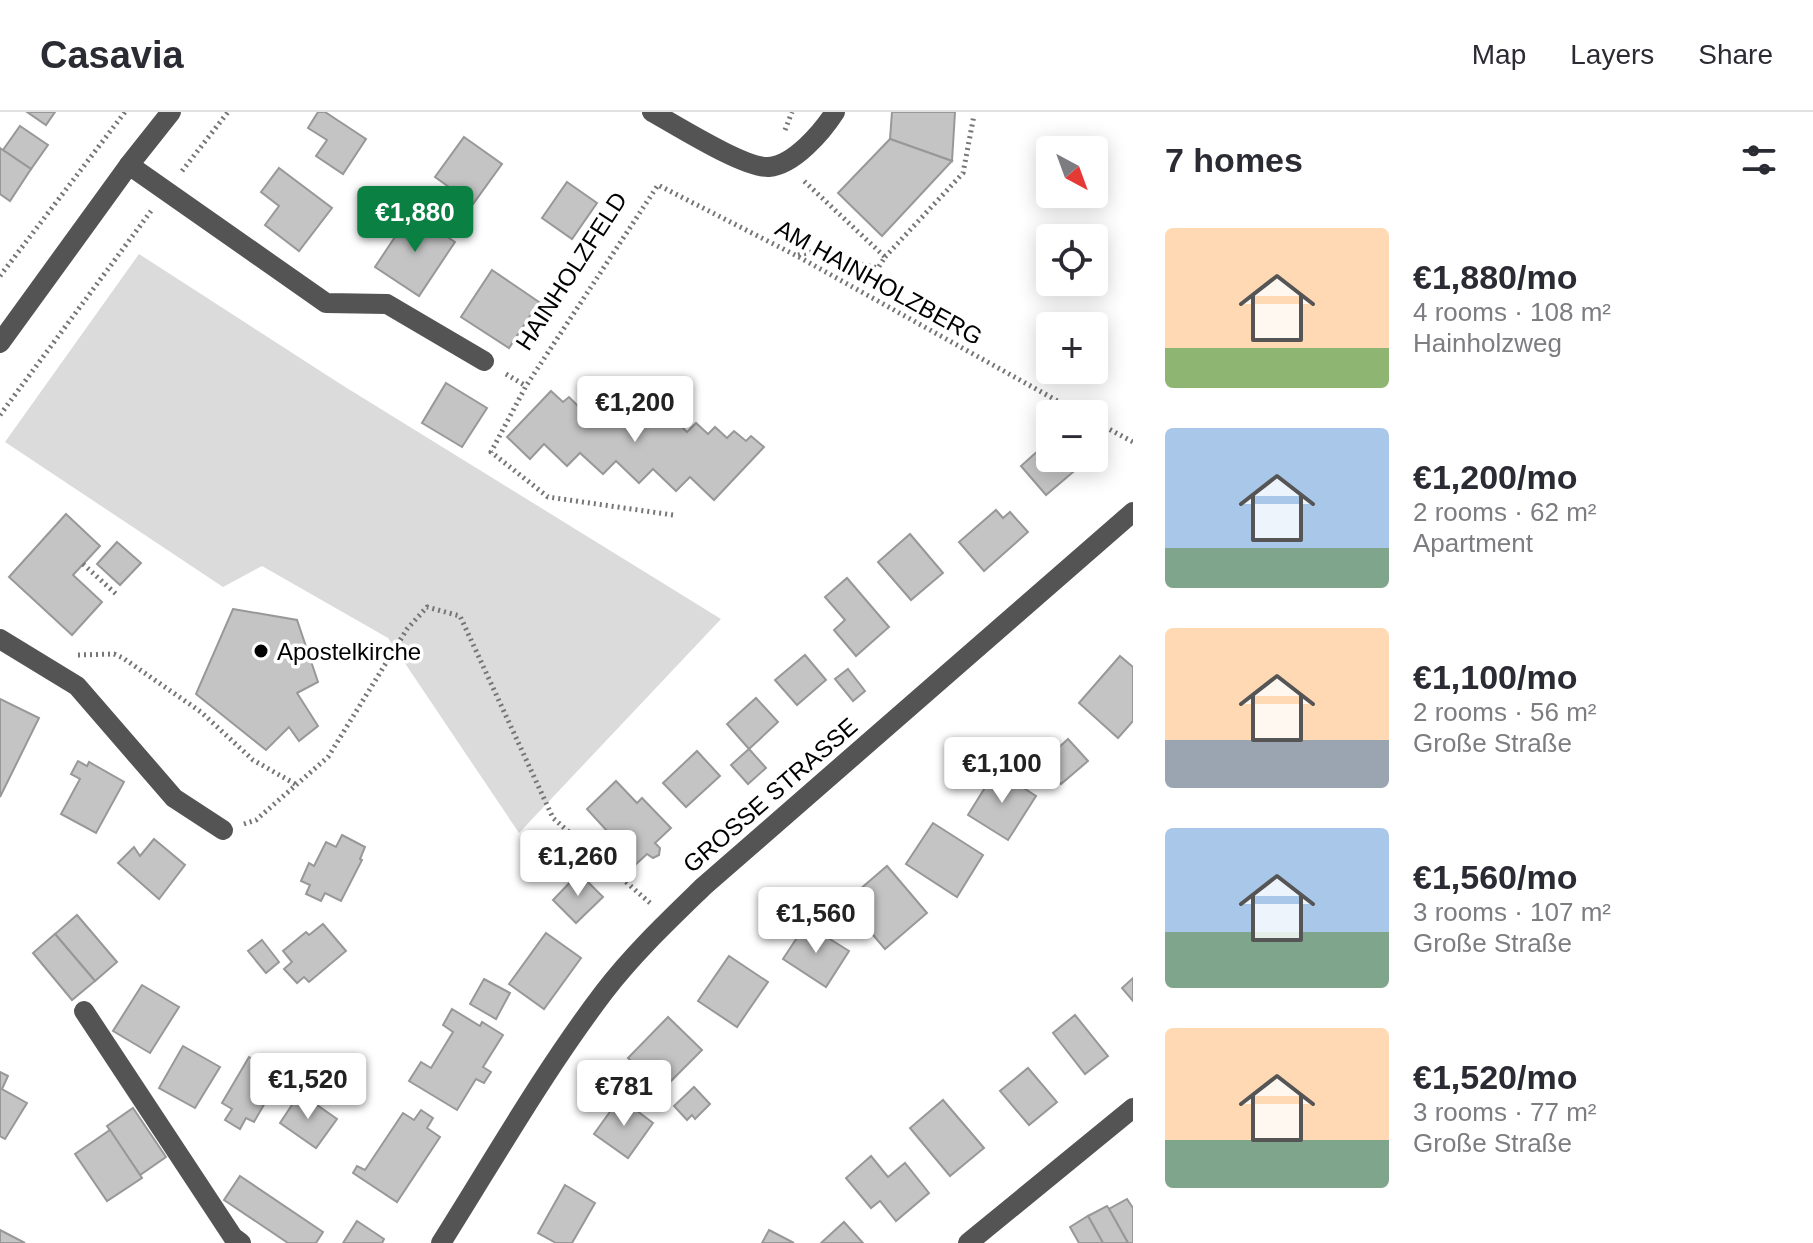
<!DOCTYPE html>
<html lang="en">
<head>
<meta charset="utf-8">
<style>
	:root { --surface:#fff; --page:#f7f7f7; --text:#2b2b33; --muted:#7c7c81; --line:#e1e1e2; --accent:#0b8043 }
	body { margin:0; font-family:Arial,sans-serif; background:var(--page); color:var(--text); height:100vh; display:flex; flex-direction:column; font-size:30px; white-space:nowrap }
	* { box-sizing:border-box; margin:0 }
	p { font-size:26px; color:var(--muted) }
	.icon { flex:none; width:44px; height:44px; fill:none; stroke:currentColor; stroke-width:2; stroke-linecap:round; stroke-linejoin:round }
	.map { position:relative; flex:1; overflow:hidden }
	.side { display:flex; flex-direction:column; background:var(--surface); width:680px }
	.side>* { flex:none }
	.needle { width:52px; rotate:139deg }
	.tools { position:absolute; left:1036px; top:24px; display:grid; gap:16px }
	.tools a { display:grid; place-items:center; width:72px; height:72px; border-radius:8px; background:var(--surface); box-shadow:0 4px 20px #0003; font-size:40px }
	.price { position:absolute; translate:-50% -68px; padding:0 18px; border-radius:8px; background:#fff; color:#222; font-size:26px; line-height:52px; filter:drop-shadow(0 2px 4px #0008) }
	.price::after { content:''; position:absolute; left:50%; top:48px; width:24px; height:18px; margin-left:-12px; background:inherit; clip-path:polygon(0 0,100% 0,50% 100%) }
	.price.active { background:var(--accent); color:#fff }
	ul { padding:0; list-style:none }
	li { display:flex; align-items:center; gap:24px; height:200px; padding:0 32px }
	li span { display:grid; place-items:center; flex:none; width:224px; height:160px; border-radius:8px; color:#555 }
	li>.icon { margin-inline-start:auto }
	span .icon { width:96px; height:96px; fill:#fffc; stroke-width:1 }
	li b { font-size:34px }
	h2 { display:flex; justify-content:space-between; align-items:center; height:96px; padding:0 32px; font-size:34px }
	header { display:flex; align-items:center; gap:48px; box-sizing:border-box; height:112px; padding:0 40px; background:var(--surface); border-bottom:2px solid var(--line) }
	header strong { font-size:38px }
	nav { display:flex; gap:44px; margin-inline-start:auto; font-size:28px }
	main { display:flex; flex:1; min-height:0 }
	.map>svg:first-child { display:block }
	.green { fill:#dbdbdb }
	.building { fill:#c4c4c4; stroke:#989898; stroke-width:2 }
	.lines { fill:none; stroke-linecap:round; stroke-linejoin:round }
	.path { stroke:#767676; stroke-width:5; stroke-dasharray:2 4; stroke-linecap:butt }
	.minor { stroke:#545454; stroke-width:20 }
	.poi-dot { fill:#000; stroke:#fff; stroke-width:3 }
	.labels { text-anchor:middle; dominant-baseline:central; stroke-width:7; stroke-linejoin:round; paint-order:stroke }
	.street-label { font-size:24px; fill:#000; stroke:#fff }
	.poi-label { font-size:24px; fill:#000; stroke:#fff; text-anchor:start }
</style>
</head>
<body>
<header>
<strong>Casavia</strong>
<nav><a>Map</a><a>Layers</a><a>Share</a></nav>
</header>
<main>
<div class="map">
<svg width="1133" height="1131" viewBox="0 0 1133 1131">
	<rect width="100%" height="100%" fill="#fff"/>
	<path class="green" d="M139,142l203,131 379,234 -202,214 -131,-195 -126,-72 -39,21 -218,-145z"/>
	<g class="building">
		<path d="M27,0h28l-9,13z"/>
		<path d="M318,0h7l41,27 -23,35 -27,-18 11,-16 -19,-12z"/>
		<path d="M892,0h63l-3,49 -62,-22z"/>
		<path d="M20,14l28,19 -17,24 -28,-19z"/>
		<path d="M464,25l38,27 -29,40 -38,-27z"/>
		<path d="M890,27l62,22 -70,75 -44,-43z"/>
		<path d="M0,36l31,21 -21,32 -10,-7z"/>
		<path d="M279,56l53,40 -33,43 -34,-26 14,-19 -18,-14z"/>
		<path d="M567,70l30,21 -25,36 -30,-21z"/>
		<path d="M411,101l44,29 -36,54 -44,-29z"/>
		<path d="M492,158l47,32 -30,46 -48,-31z"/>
		<path d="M446,271l41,25 -25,39 -40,-24z"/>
		<path d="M551,279l12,11 6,-5 10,10 8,-9 13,12 5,-5 11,10 8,-9 13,12 5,-6 10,10 7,-6 11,10 5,-6 12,12 9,-9 12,11 7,-7 12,11 7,-7 12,10 5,-5 13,11 -50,53 -24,-23 -14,14 -23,-22 -14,14 -23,-22 -13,13 -23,-21 -13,13 -23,-22 -14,15 -23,-22z"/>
		<path d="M1050,328v18h33l3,3 -40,34 -25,-29z"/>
		<path d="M996,398l7,8 7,-6 18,20 -44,39 -25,-29z"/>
		<path d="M66,402l34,32 -27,29 29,27 -30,33 -63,-58z"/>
		<path d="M910,422l33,39 -32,27 -33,-38z"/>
		<path d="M117,430l24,21 -21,22 -23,-21z"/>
		<path d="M847,466l42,49 -33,29 -22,-26 11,-10 -20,-23z"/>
		<path d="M233,497l64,11 21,62 -21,11 21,33 -19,15 -10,-14 -23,23 -70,-56z"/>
		<path d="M805,543l21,25 -29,25 -22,-25z"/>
		<path d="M1120,544l13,11v54l-15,17 -39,-35z"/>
		<path d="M848,557l17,22 -12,10 -18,-22z"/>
		<path d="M756,586l22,24 -29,27 -22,-25z"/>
		<path d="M0,587l39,19 -39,79z"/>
		<path d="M1068,627l20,22 -27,23 -19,-21z"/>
		<path d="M749,637l17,19 -18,16 -17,-19z"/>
		<path d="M697,639l23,25 -34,31 -23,-24z"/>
		<path d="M78,649l9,5 2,-4 35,20 -28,51 -35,-19 19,-35 -9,-5z"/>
		<path d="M996,658l40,26 -28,44 -40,-25z"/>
		<path d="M616,669l21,22 5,-5 29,30 -16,15 5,5 -1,7 -6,3 -6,-4 -13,12 -29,-30 4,-3 -22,-24z"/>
		<path d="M933,711l50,32 -26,42 -51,-33z"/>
		<path d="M342,723l23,12 -5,12 2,1 -21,41 -16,-8 -4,8 -15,-7 4,-9 -9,-4 8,-18 5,3 12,-24 10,5z"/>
		<path d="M154,727l31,26 -26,34 -41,-36 16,-16 6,9z"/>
		<path d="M887,754l40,47 -42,36 -40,-47z"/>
		<path d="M579,761l24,24 -27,26 -23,-23z"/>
		<path d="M77,803l40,47 -22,19 -40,-47z"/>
		<path d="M323,812l23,27 -37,31 -5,-5 -7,6 -13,-14 8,-7 -9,-11 23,-19 3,3z"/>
		<path d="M806,812l43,27 -23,36 -43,-28z"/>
		<path d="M546,821l35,25 -37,51 -35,-25z"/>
		<path d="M55,822l40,47 -23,19 -39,-47z"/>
		<path d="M262,828l17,22 -13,11 -18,-22z"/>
		<path d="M729,844l39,26 -31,45 -39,-26z"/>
		<path d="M1133,866v23l-11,-13z"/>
		<path d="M484,867l26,14 -14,26 -26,-15z"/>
		<path d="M142,873l37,22 -29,46 -37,-22z"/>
		<path d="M452,897l28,17 2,-4 21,13 -20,32 8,5 -7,11 -8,-4 -19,31 -48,-29 12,-19 10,6 22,-36 -10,-7z"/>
		<path d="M1075,903l33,41 -23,18 -32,-41z"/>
		<path d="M668,905l34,33 -41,41 -33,-33z"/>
		<path d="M183,934l37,21 -25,41 -36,-20z"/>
		<path d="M249,945l32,18 -27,47 -8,-4 -6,11 -15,-9 7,-11 -10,-6z"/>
		<path d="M1028,956l29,34 -28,23 -29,-34z"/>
		<path d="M0,960l8,4 -6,13 25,14 -22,36 -5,-3z"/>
		<path d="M694,975l16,17 -15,15 -3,-4 -5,5 -13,-14z"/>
		<path d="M300,981l37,26 -21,29 -36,-25z"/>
		<path d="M620,986l33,25 -25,35 -34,-24z"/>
		<path d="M943,988l41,48 -34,28 -40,-48z"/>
		<path d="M133,996l33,49 -26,18 -33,-49z"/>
		<path d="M421,998l12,8 -6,10 13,9 -43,65 -44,-29 4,-7 8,4 38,-57 11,7z"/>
		<path d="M110,1018l32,48 -35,23 -32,-47z"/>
		<path d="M871,1044l17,21 17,-14 24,30 -33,28 -16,-20 -9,7 -25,-30z"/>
		<path d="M240,1064l83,56 -7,11h-28l-64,-43z"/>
		<path d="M565,1073l30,18 -23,40h-16l-18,-10z"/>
		<path d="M1127,1087l6,9v35h-5l-19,-34z"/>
		<path d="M1107,1094l2,3 19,34h-25l-15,-27z"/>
		<path d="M1088,1104l15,27h-24l-9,-16z"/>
		<path d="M357,1109l27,18 -2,4h-39z"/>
		<path d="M844,1110l19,21h-42z"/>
		<path d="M0,1118l25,13h-25z"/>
		<path d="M769,1118l25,13h-32z"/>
	</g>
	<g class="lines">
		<g class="path">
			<path d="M785,18l7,-18"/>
			<path d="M182,59l46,-59"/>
			<path d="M798,143l14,-3 66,16 7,-11 -81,-76"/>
			<path d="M885,145l78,-84 11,-58"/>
			<path d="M0,164l125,-164"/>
			<path d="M506,262l20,12"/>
			<path d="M0,303l151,-204"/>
			<path d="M1094,309l39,21"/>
			<path d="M673,403l-125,-18 -57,-45 35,-66 132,-201 139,71 284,158"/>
			<path d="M83,452l33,30"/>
			<path d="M78,543l36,-1 9,4 78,54 52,48 44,25"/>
			<path d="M244,712l12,-4 72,-63 79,-128 20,-22 33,9 93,202 97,85"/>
		</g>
		<g class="minor">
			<path d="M652,0c24,13 93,57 117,55 25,-2 53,-35 66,-55"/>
			<path d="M129,53l197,138 61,1 97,57"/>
			<path d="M0,231l129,-178 42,-53"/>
			<path d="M0,527l77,47 97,112 49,32"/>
			<path d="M84,899l149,226 8,6"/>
			<path d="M441,1131c53,-84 103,-172 163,-251 29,-38 65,-72 100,-106l429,-374"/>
			<path d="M968,1131l165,-135"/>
		</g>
	</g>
	<circle class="poi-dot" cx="261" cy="539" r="8"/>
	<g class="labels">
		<g class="street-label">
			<text transform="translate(571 159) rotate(-57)">HAINHOLZFELD</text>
			<text transform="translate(879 170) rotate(29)">AM HAINHOLZBERG</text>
			<text transform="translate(770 683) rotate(-41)">GROSSE STRASSE</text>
		</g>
		<g class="poi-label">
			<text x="277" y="539">Apostelkirche</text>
		</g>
	</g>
</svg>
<div class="tools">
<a><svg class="needle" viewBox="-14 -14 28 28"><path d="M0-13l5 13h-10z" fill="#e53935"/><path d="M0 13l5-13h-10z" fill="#7c7c81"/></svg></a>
<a><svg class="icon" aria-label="locate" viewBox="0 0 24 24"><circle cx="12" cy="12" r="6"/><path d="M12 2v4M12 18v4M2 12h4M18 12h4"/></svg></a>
<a>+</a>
<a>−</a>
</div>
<b class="price active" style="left:415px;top:142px">€1,880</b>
<b class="price" style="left:635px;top:332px">€1,200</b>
<b class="price" style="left:1002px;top:693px">€1,100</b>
<b class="price" style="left:578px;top:786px">€1,260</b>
<b class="price" style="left:816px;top:843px">€1,560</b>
<b class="price" style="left:308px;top:1009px">€1,520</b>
<b class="price" style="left:624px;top:1016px">€781</b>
</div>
<section class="side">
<h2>7 homes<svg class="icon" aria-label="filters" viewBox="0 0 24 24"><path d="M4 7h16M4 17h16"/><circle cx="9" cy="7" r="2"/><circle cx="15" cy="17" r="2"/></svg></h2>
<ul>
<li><span style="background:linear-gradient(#ffd9b3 75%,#8fb573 0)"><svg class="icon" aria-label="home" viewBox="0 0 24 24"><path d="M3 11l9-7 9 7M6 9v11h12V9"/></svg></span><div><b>€1,880/mo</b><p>4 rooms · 108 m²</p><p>Hainholzweg</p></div></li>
<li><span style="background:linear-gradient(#a9c7e8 75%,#7fa58c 0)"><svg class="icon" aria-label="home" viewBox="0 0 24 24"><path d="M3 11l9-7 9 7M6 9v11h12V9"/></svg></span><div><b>€1,200/mo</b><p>2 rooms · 62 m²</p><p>Apartment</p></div></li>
<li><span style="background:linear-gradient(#ffd9b3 70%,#9aa5b1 0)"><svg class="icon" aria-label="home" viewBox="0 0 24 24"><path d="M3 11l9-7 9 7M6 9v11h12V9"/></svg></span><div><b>€1,100/mo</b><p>2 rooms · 56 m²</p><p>Große Straße</p></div></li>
<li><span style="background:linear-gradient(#a9c7e8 65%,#7fa58c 0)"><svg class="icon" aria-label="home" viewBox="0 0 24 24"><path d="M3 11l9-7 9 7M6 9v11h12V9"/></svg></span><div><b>€1,560/mo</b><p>3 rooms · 107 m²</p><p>Große Straße</p></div></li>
<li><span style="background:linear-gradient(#ffd9b3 70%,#7fa58c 0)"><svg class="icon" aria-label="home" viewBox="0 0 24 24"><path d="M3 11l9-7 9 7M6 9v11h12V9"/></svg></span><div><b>€1,520/mo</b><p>3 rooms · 77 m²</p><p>Große Straße</p></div></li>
</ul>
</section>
</main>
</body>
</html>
